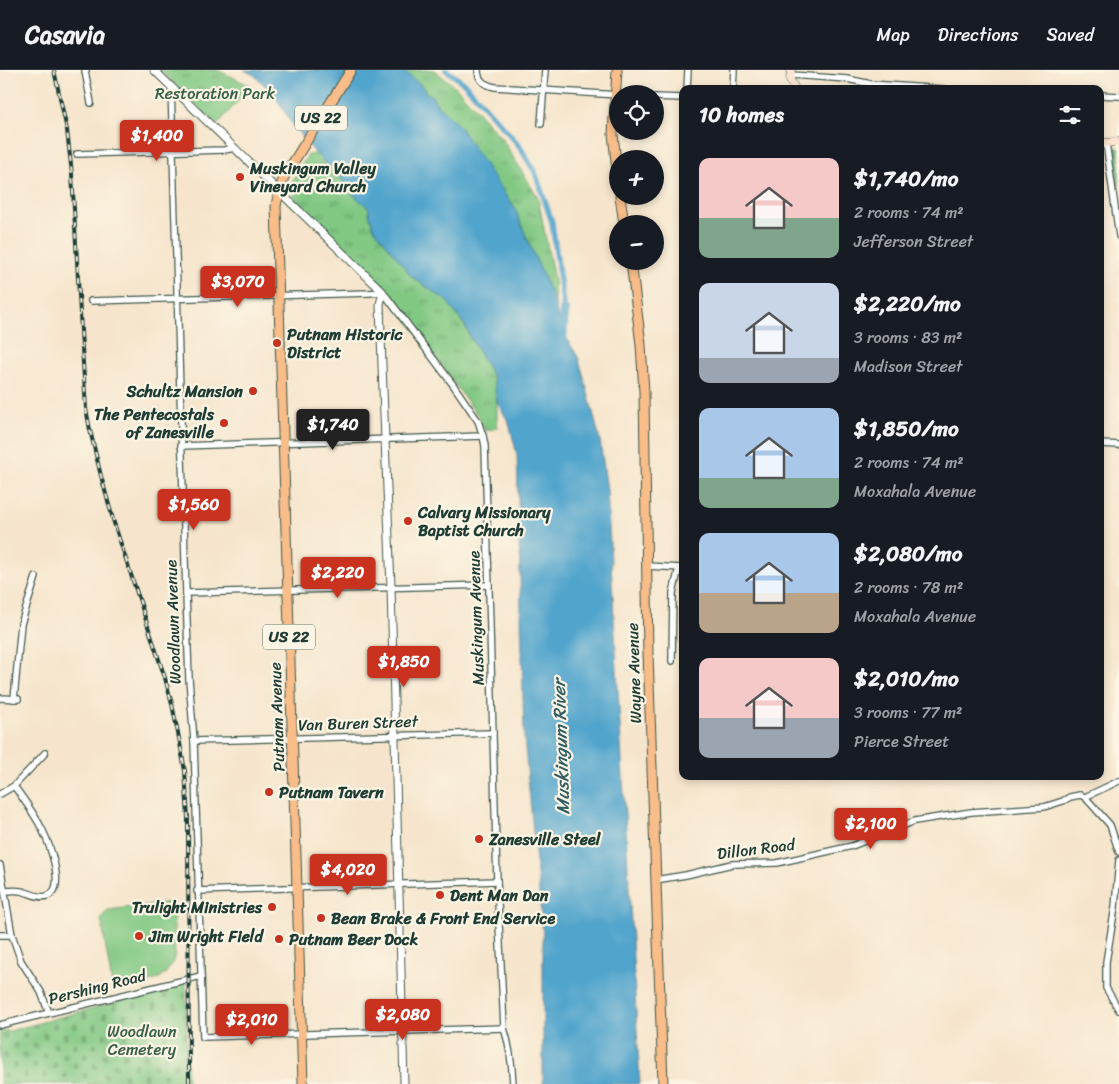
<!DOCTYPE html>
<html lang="en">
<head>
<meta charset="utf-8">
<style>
	:root { --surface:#171b24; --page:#242831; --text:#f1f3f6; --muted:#9ea1a6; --line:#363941; --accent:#c8321e }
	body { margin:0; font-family:Sriracha,sans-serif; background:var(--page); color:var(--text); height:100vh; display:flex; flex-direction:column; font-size:19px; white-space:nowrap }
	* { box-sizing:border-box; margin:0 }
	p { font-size:16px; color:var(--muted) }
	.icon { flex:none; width:28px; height:28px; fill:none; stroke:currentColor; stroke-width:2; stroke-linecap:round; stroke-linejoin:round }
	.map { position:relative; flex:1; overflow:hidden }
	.side { position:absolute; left:679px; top:15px; width:425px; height:695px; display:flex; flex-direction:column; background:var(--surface); border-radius:10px; box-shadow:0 2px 8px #0003 }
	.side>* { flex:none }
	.buttons { position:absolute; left:609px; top:15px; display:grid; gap:10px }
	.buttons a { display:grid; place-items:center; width:55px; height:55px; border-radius:50%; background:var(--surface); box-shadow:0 2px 8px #0003; font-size:25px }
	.price { position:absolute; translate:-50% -42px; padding:0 11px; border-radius:5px; background:var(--accent); color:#fff; font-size:16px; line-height:32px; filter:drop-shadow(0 1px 2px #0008) }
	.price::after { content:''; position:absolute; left:50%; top:30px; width:15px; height:11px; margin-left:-8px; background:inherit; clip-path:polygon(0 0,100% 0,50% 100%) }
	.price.current { background:#222; color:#fff }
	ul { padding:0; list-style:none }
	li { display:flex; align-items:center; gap:15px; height:125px; padding:0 20px }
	li span { display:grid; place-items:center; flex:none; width:140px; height:100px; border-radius:10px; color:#555 }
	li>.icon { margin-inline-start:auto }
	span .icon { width:60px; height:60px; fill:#fffc; stroke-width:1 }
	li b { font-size:21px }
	h2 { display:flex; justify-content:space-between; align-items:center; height:60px; padding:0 20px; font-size:21px }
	header { display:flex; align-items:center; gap:30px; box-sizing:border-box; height:70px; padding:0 25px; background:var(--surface); border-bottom:1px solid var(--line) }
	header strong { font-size:24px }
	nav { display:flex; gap:28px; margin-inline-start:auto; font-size:18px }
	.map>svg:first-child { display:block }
	.cemetery { fill:url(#cemetery-stones); stroke:#50825c }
	.park { fill:url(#park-tufts); stroke:#50825c }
	.pitch { fill:#81c883; stroke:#50825c }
	.water { fill:#51a4cc; stroke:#387080 }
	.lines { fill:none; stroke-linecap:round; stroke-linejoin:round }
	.canal { stroke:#51a4cc; stroke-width:5.5 }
	.river { stroke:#51a4cc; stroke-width:10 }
	.minor-casing { stroke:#3f564b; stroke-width:8 }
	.tertiary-casing { stroke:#3f564b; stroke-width:9 }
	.secondary-casing { stroke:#3f564b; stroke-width:9 }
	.primary-casing { stroke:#3f564b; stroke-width:11 }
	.minor { stroke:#fff; stroke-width:5.5 }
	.tertiary { stroke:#fff; stroke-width:7 }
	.secondary { stroke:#fce5d0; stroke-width:8 }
	.primary { stroke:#f8bd89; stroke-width:9 }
	.rail-casing { stroke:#1f3d34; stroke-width:4 }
	.rail { stroke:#fcf5e5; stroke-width:2; stroke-dasharray:5.5; stroke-linecap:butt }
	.poi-dot { fill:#c8321e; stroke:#fcf5e5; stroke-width:2 }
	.labels { text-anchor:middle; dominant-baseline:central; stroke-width:4.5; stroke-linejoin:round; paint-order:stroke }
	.shield { fill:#fcf5e5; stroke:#617469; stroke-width:1 }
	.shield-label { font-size:15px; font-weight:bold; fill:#1f3d34 }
	.park-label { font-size:16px; fill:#386048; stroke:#fcf5e5 }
	.poi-label { font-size:16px; font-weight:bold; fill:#1f3d34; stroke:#fcf5e5; text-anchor:start }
	.street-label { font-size:16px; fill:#1f3d34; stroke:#fcf5e5 }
	.water-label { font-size:18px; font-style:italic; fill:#2e5c62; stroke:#fcf5e5 }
</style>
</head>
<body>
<header>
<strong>Casavia</strong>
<nav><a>Map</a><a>Directions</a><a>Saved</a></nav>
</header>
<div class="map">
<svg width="1119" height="1014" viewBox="0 0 1119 1014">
	<defs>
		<pattern id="cemetery-stones" width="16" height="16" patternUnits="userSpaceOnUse" patternTransform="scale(1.25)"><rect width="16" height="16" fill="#81c883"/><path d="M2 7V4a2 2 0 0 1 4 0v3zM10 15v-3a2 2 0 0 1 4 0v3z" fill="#69a46c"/></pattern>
		<pattern id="park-tufts" width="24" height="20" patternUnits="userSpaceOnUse" patternTransform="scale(1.25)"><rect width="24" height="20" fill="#81c883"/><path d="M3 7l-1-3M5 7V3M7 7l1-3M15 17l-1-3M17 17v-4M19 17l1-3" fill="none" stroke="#69a46c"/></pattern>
	</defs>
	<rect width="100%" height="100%" fill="#fcf5e5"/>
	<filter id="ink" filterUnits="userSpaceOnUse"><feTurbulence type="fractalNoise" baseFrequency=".02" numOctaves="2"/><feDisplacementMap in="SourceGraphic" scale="10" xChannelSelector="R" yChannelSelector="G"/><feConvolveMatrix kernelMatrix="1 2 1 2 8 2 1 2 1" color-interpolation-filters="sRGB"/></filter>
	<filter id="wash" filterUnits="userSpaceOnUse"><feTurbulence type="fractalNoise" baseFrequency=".0096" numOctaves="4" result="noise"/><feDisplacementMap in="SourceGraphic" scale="20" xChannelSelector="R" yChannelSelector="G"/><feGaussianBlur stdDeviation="1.12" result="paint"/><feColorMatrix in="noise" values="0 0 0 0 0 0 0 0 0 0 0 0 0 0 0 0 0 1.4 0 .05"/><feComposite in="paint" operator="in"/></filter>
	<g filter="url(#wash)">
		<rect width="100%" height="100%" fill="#f6e5cc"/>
		<path class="cemetery" d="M186,913l1,101h-187v-54l9,1z"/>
		<g class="park">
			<path d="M160,0h57l34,16 -34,39z"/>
			<path d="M403,0h31l23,18 46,52 35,58 16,82 1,23 -29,-67 -11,-27 -84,-113 -6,-4 -1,-4z"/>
			<path d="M1113,78h6v48z"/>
			<path d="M316,84l27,25 1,8 25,21v6l43,63 35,24 18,25 5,11 23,40 4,25v26l-12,3 -7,-15 -82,-112 -6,-11 -98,-96 2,-2c-8,-13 7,-28 14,-40z"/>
		</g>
		<path class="pitch" d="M173,832l2,53 -3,9 -7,10 -9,6 -43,11 -12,-73 7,-8z"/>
		<path class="water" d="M244,0h159l21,18 1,4 6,3 6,9 22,22 56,83 11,27 29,67 3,15 9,21 11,18 6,20 16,63 7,50 33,594h-97v-149l-19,-197 -7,-283 -8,-32 -12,-21 -4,-25 -23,-40 -5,-11 -18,-25 -35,-24 -39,-50 -4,-13v-6l-25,-21 -2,-8 -26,-25 -24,-30 -18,-30 -20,-19z"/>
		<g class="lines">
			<path class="canal" d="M446,0l19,14 53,60 17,28 17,50 12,88"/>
			<path class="river" d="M562,272l2,-32"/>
		</g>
	</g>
	<g filter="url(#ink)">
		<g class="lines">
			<g class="minor-casing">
				<g id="minor">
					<path d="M86,0l-1,1 6,32"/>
					<path d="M478,0c0,11 7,15 17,17l123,8"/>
					<path d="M791,5l56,4 24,5 72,5"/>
					<path d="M171,16l15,507 3,86 5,62 9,296 301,-9"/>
					<path d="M687,19l1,-19"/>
					<path d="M733,19l1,-19"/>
					<path d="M1100,25l19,1"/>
					<path d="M655,27l27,1"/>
					<path d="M541,54l4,-54"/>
					<path d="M1106,73l13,93"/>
					<path d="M77,84l147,-4 11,-2"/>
					<path d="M91,231l278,-8 14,-1 71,94 24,35 5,15 2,10 12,435 7,147c6,18 8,37 9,56"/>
					<path d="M1100,374l19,1"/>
					<path d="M181,376l302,-10"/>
					<path d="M647,496l35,2"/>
					<path d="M186,523l303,-8"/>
					<path d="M672,591l1,-68 6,-25"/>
					<path d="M0,628l18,1"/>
					<path d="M14,629l7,-75 15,-47"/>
					<path d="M194,671l299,-8"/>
					<path d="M0,724l14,-8 31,-33"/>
					<path d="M1085,727l25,28 9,27"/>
					<path d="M1119,790l-4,47 -9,55v26l13,22"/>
					<path d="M0,795l12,70 9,26 20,31 8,21"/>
					<path d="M655,810l31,-5 46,-11 45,-1 75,-17 63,-25 56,-9 73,-5 19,-6 7,-4 10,-2 5,2 34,-16"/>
					<path d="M5,821c5,0 10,-1 16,0 7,1 18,8 26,5 21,-6 1,-55 -5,-67 -8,-16 -18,-29 -28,-43"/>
					<path d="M197,821l300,-10"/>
					<path d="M0,865h12"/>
					<path d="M0,955l201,-49"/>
				</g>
			</g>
			<g class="tertiary-casing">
				<path id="tertiary" d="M154,0l229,222 -3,12 2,61 9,222 13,497"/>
			</g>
			<g class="secondary-casing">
				<g id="secondary">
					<path d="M791,0l-1,10 5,9"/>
					<path d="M1100,73l19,-1"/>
				</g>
			</g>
			<g class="primary-casing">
				<g id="primary">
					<path d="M617,0l-4,64 5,46"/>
					<path d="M620,126l4,28"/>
					<path d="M631,191l10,84 3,47 4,261 15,431"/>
					<path d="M303,1014l-27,-878 3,-15 5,-14 67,-107"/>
				</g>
			</g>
			<use href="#minor" class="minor"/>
			<use href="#tertiary" class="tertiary"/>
			<use href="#secondary" class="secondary"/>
			<use href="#primary" class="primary"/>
			<g class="rail-casing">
				<path id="rail" d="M54,0l13,60 5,44 10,174 4,60 4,22 11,46 13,47 51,155 7,26 8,39 5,28 3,47 1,266"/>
			</g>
			<use href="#rail" class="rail"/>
		</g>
	</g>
	<g class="poi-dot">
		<circle cx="240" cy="107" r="5"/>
		<circle cx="277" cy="273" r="5"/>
		<circle cx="253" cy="321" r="5"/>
		<circle cx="224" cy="353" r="5"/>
		<circle cx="408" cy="451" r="5"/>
		<circle cx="269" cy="722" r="5"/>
		<circle cx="479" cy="769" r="5"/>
		<circle cx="440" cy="825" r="5"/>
		<circle cx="272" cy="837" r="5"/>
		<circle cx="321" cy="848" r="5"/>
		<circle cx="139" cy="866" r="5"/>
		<circle cx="279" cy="869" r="5"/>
	</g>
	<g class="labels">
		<g class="shield">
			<rect x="295" y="35.5" width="52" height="25" rx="4"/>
			<rect x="263" y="554.5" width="52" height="25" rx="4"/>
		</g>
		<g class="shield-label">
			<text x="321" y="48">US 22</text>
			<text x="289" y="567">US 22</text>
		</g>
		<g class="park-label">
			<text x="215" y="23">Restoration Park</text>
			<text x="142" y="961">Woodlawn<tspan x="142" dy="18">Cemetery</tspan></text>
		</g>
		<g class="poi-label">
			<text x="250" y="98">Muskingum Valley<tspan x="250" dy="18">Vineyard Church</tspan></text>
			<text x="287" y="264">Putnam Historic<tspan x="287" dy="18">District</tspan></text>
			<text x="243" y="321" text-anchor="end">Schultz Mansion</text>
			<text x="214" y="344" text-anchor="end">The Pentecostals<tspan x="214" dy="18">of Zanesville</tspan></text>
			<text x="418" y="442">Calvary Missionary<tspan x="418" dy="18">Baptist Church</tspan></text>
			<text x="279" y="722">Putnam Tavern</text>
			<text x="489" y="769">Zanesville Steel</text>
			<text x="450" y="825">Dent Man Dan</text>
			<text x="262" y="837" text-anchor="end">Trulight Ministries</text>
			<text x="331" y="848">Bean Brake &amp; Front End Service</text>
			<text x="149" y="866">Jim Wright Field</text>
			<text x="289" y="869">Putnam Beer Dock</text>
		</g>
		<g class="street-label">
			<text transform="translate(476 548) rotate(-92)">Muskingum Avenue</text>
			<text transform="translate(173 552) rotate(-92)">Woodlawn Avenue</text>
			<text transform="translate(634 603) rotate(-92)">Wayne Avenue</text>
			<text transform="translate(277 647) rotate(-92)">Putnam Avenue</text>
			<text transform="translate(358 653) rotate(-2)">Van Buren Street</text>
			<text transform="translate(756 779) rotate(-7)">Dillon Road</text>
			<text transform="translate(97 917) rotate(-14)">Pershing Road</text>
		</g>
		<g class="water-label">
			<text transform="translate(561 677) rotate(-92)">Muskingum River</text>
		</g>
	</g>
</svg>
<div class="buttons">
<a><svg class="icon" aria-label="locate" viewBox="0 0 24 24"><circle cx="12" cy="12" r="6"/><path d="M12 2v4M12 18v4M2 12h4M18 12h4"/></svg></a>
<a>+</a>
<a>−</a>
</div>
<b class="price" style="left:157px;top:92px">$1,400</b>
<b class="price" style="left:238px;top:238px">$3,070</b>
<b class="price current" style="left:333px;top:381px">$1,740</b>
<b class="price" style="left:194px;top:461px">$1,560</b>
<b class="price" style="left:338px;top:529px">$2,220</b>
<b class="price" style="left:404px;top:618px">$1,850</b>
<b class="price" style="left:871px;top:780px">$2,100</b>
<b class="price" style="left:348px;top:826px">$4,020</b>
<b class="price" style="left:403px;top:971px">$2,080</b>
<b class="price" style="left:252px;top:976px">$2,010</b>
<section class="side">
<h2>10 homes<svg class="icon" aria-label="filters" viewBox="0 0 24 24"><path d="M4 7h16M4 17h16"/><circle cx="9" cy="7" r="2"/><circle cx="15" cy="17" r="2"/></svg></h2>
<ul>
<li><span style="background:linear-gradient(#f6c9c9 60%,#7fa58c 0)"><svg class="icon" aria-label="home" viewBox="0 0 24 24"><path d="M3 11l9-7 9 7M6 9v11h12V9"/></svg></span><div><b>$1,740/mo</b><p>2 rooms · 74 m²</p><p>Jefferson Street</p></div></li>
<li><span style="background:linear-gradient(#c9d6e8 75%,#9aa5b1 0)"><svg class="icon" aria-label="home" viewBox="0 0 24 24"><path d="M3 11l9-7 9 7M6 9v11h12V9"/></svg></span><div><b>$2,220/mo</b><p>3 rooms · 83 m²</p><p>Madison Street</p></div></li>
<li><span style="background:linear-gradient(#a9c7e8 70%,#7fa58c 0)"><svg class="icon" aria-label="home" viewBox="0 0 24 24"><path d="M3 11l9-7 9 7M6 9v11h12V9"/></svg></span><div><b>$1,850/mo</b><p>2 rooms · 74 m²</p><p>Moxahala Avenue</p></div></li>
<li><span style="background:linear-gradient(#a9c7e8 60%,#b9a48a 0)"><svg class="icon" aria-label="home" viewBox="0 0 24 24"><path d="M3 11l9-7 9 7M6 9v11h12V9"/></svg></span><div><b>$2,080/mo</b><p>2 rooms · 78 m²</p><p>Moxahala Avenue</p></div></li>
<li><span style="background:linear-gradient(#f6c9c9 60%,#9aa5b1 0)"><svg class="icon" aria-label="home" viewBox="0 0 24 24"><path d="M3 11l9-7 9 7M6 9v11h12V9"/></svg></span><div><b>$2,010/mo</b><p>3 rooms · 77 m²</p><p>Pierce Street</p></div></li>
</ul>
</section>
</div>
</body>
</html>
